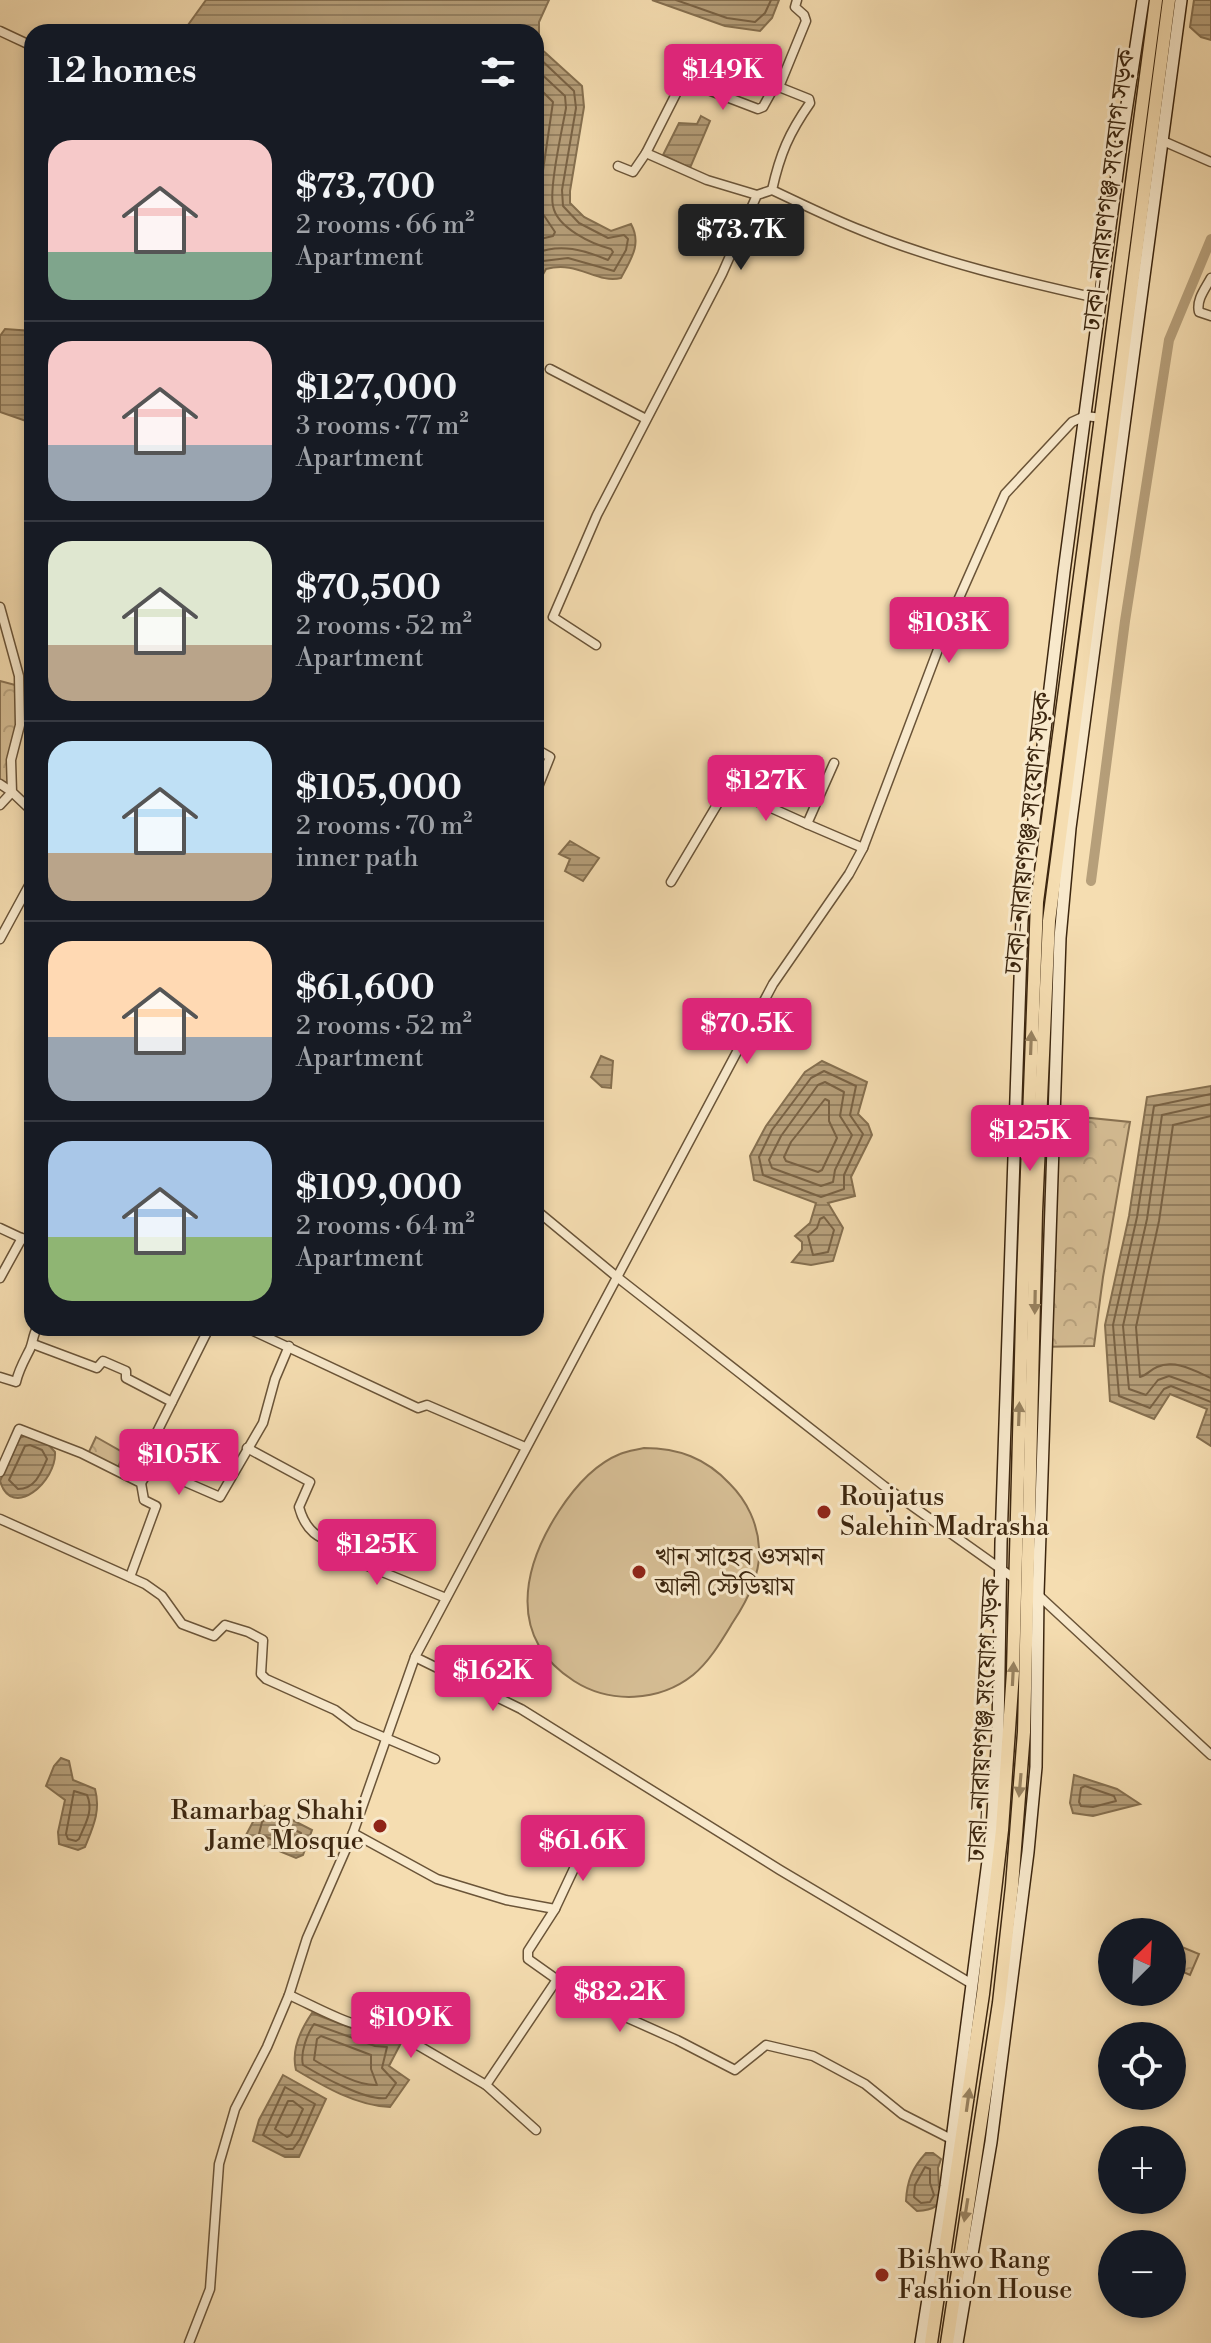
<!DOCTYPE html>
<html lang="en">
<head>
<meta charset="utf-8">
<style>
	:root { --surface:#171b24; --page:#242831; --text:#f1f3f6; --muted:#9ea1a6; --line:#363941; --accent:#db2777 }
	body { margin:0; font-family:"Libre Bodoni","Noto Serif Bengali",serif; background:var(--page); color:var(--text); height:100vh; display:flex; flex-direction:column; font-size:30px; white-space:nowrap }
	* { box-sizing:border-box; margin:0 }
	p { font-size:26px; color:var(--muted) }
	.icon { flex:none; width:44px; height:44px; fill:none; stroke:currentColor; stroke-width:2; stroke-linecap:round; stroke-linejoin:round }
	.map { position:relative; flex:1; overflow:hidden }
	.drawer { position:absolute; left:24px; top:24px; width:520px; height:1312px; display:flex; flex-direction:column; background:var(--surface); border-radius:24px; box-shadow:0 4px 12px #0003 }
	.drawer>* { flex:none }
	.needle { width:52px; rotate:24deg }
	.controls { position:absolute; left:1098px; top:1918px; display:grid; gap:16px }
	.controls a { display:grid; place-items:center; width:88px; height:88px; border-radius:50%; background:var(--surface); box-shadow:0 4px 12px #0003; font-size:40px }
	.price { position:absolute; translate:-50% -68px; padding:0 18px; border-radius:8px; background:var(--accent); color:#fff; font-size:26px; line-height:52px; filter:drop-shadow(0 2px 4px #0008) }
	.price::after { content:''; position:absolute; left:50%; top:48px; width:24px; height:18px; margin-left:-12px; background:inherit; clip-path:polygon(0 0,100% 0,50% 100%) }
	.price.selected { background:#222; color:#fff }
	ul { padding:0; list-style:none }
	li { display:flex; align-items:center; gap:24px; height:200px; padding:0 24px }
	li+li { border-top:2px solid var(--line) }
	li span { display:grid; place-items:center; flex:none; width:224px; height:160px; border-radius:24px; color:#555 }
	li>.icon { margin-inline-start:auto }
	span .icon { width:96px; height:96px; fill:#fffc; stroke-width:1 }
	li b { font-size:34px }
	h2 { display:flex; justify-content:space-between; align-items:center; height:96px; padding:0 24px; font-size:34px }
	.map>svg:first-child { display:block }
	.grass { fill:#d6be95; stroke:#897252; stroke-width:2 }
	.forest { fill:url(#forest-crowns); stroke:#897252; stroke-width:2 }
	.water { fill:url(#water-rules); stroke:#856f4f; stroke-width:2 }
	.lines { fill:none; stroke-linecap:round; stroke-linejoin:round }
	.shore { stroke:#796244; stroke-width:2 }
	.canal { stroke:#b69f7a; stroke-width:10 }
	.street-casing { stroke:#6a5438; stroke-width:11 }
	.secondary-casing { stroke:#3c260f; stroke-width:14 }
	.primary-casing { stroke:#3c260f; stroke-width:15 }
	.street { stroke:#f8e9cc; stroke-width:8 }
	.secondary { stroke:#f8e9cc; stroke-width:11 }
	.primary { stroke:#f5ddb1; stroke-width:12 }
	.oneway { fill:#988260 }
	.poi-dot { fill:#8f2418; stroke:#f8e9cc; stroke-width:3 }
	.labels { text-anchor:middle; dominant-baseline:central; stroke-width:6; stroke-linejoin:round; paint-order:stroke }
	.street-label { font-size:26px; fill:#3c260f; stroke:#f8e9cc }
	.poi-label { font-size:26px; fill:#3c260f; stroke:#f8e9cc; text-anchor:start }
</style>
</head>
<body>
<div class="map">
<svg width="1211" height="2343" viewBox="0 0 1211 2343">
	<defs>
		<pattern id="forest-crowns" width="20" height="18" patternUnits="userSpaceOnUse" patternTransform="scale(2)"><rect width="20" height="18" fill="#d6be95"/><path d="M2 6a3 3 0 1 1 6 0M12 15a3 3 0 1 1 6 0" fill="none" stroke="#b9a37f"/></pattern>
		<pattern id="water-rules" width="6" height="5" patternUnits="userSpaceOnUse" patternTransform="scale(2)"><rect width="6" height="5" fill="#b69f7a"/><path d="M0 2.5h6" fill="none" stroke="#958162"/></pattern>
	</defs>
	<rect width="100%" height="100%" fill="#f5ddb1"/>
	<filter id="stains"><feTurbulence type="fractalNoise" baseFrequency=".0025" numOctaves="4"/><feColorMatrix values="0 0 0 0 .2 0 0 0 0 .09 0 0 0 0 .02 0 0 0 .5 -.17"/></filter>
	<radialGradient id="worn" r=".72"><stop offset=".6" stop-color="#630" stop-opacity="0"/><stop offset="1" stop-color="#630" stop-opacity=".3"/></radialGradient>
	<path class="grass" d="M644,1448c34,0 62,10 86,36 17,17 28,40 29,64 2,26 -12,53 -26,74 -11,18 -23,39 -40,53 -34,27 -83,29 -119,6 -67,-43 -52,-113 -15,-170 15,-23 36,-47 61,-57 7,-3 16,-4 24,-6z"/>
	<g class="forest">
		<path d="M0,681l19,5 -7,100 -12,-6z"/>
		<path d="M1041,1113l89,9 -27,155 -9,69 -59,1z"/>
		<path d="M96,1437l28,16 -7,17 -30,-14z"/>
		<path d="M1177,1945l22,9 -9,21 -18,-8v-11z"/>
	</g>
	<g class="water">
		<path d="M206,0h343l-10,22v25l43,39 2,21 -14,84v12l14,14 27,14 20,-7c11,20 0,35 -10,54 -25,6 -43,-18 -75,-9l-10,18v-255h-353z"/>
		<path d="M652,0h127l-7,18 -12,13 -35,-5z"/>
		<path d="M1194,0h17v40l-10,-3 -11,-10z"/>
		<path d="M701,116l9,5 -20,47 -27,-13 16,-32 18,1z"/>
		<path d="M5,329l27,2v92l-32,-11v-76z"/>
		<path d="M570,841l29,17 -16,23 -18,-10 5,-12 -11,-5z"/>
		<path d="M601,1056l12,5 -2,27 -9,-1 -11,-10z"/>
		<path d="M822,1061l45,21 -9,32 10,10 4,11 -21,42 4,19 -27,7 15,25 -10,33 -22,4 -19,-3 10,-12v-8l-7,-6 15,-13 6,-20 -62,-23 -4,-24 16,-30 39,-54z"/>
		<path d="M1211,1086v360l-14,-9 10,-28 -37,-15 -16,25 -44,-18 -5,-76 24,-109 18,-119z"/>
		<path d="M25,1436l22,7 8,9c2,29 -43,69 -55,29l19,-43z"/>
		<path d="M61,1758l8,3 4,19 22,9c6,22 -2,38 -10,58l-7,3 -19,-6 -1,-12 7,-32 -19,-14 8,-20z"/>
		<path d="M1074,1775l43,14 23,15 -47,12 -20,-3 -3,-10z"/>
		<path d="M265,1806l47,24 -9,25 -7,3 -51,-21 10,-19z"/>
		<path d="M312,2013l66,25 14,-4 9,9 -12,23 20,14 -19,27c-33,-1 -67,-21 -94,-37 -5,-20 5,-41 16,-57z"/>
		<path d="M283,2075l43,24 -27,58h-14l-32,-16 6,-21z"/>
		<path d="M926,2153h7l8,6 -3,9 1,19 5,4c-5,16 -10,19 -27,20l-11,-10c1,-20 6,-33 20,-48z"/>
	</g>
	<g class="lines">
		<g class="shore">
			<path d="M676,0l51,18 28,4 10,-9 6,-13"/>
			<path d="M536,55l38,36 2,17 -14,82 1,16 16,17 29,15 16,-3 4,4 -2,11 -12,21 -46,-13 -25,3 -7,9"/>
			<path d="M536,69l29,27 1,12c-4,22 -17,80 -13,98 4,22 39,38 58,43l2,3 -5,8c-24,-10 -47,-17 -72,-7"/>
			<path d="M536,85l17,17 -13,89 3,23 12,18 -2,4 -17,4"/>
			<path d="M824,1071l32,15 -6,29 13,19 -19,41v14l-23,8 -58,-22 -4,-18 13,-27 39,-52z"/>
			<path d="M825,1082l19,10 -4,24 12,19 -17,35 -2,12 -12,4 -49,-18 -3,-8 12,-24 37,-51z"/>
			<path d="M1211,1094l-57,12 -17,111 -24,108 6,71 31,12 14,-19 7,-3 40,16"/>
			<path d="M825,1099l4,2v20l8,17 -15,32 -4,2 -32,-11 -2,-4 7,-15z"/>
			<path d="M1211,1104l-49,11 -15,104 -24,107 6,63 17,6 12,-15 11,-4 42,15"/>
			<path d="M1211,1116l-38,9 -14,96 -23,106 4,50c7,-2 10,-7 17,-10 18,-8 38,4 54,11"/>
			<path d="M824,1217l10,13 -6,22 -15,3 -5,-19 9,-8 3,-9z"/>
			<path d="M30,1445l12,5 5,9c-6,14 -12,30 -29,30l-9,-9 16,-34z"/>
			<path d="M1085,1786l29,10 2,5 -23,6 -12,-1 -2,-4 2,-14z"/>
			<path d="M74,1791l13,4c7,16 -2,29 -8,44l-3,2 -8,-2 -2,-5z"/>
			<path d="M268,1817l33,16 -3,14 -5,1 -34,-14 3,-12z"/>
			<path d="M314,2024l61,22 12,1 -5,21 14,15 -10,15c-20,3 -65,-22 -83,-33 -3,-12 4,-31 11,-41z"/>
			<path d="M321,2036l50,19v14l6,16c-20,1 -46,-15 -63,-25l3,-21z"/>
			<path d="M285,2087l30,17 -15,35 -7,10h-7l-23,-14z"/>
			<path d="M288,2101h5l10,8 -12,26 -4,2 -12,-8z"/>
			<path d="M925,2167l5,2v14l4,12 -4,7 -9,1 -7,-6 1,-12z"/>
		</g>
		<path class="canal" d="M1091,881l34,-260 44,-281 42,-101"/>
		<g class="street-casing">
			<g id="street">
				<path d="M0,31l32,15"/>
				<path d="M779,87l27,-66 -2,-6 -9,-8 2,-7"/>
				<path d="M1163,141l48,21"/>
				<path d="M618,166l15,6 13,-19"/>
				<path d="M757,195l-50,-15 -61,-27 35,-69 9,-1 68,26 5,-2 10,-18 6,-2 30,12 1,4c-21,30 -30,51 -38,87"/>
				<path d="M1211,278c-6,11 -15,22 -12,34l12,4"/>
				<path d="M550,369l96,50"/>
				<path d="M0,607l19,69 1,49 -9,35 1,32 20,19"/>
				<path d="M596,645l-43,-28 44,-102 125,-241 35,-79 15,-5c30,14 60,29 91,41 76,31 158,50 238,68"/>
				<path d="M536,749l14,8 -14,35"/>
				<path d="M0,784l12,8 -12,13"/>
				<path d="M807,824l56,24 85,-225 57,-129 67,-72 13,-6 17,2"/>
				<path d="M863,848l-14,26 -76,110 -358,673 106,52 259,161 192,114"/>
				<path d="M671,882l56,-94 80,36 27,-61"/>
				<path d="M0,939l32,-59"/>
				<path d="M536,1210l81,67 267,209 131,93"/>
				<path d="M0,1228l32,15"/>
				<path d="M0,1278l22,-40"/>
				<path d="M247,1328l171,80 9,-3 98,42"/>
				<path d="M33,1344l64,24 6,-7 23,10v7l46,24"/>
				<path d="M0,1377l16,5c3,-13 8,-21 14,-33 3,-7 3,-14 7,-21"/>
				<path d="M247,1448l63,34 -11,25c8,30 25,32 51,44l-2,7 98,40"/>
				<path d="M151,1467l69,30 43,-74 12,-44 14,-33"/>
				<path d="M0,1472l19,-43 62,24 60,30 3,17 12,6 -26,71"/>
				<path d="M141,1483l10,-16 5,-33 53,-106"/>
				<path d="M0,1519l145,65 17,12 20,28 32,12 11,-11 23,7 15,8 -2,34 5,5 69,31 20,15 80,34"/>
				<path d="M1036,1593l175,162"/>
				<path d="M353,1833l84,46 69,21 49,9 -27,42v8l55,39 94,42 58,30 31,-25 47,11 52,28 37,30 53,27"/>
				<path d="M555,1909l31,-66"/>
				<path d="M289,1995c32,14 66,36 101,34l96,56 50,45"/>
				<path d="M486,2085l70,-104"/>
				<path d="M189,2343l21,-54 9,-125 16,-55 32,-62 22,-52 18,-57 46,-105 62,-176"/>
			</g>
		</g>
		<g class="secondary-casing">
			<g id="secondary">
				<path d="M921,2343l25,-157 46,-356 6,-98 3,-189 21,-623 42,-348 57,-428 22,-144"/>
				<path d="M957,2343l34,-201 37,-290 8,-85 2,-173 22,-656 10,-110 111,-828"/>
			</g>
		</g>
		<g class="primary-casing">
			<g id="primary">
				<path d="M931,2343l52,-349 19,-164 11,-158 10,-392 14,-378 119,-902"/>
				<path d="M947,2343l52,-340 13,-117 12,-154 12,-520 13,-291 120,-921"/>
			</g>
		</g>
		<use href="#street" class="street"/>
		<use href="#secondary" class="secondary"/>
		<use href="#primary" class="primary"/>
	</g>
	<defs><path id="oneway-solid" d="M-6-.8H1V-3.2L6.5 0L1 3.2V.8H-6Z" transform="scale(2)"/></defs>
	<g class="oneway">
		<use href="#oneway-solid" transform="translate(1031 1043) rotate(-88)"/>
		<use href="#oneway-solid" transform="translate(1035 1302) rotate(91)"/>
		<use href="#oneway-solid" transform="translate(1019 1414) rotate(-88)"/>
		<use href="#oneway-solid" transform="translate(1013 1674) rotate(-87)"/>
		<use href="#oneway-solid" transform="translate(1020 1785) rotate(95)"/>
		<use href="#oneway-solid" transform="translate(968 2100) rotate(-82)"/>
		<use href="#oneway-solid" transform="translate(966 2210) rotate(99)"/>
	</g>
	<g class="poi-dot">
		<circle cx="824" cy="1512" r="8"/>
		<circle cx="639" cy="1572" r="8"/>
		<circle cx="380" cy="1826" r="8"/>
		<circle cx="882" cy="2275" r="8"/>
	</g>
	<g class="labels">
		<g class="street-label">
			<text transform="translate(1109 190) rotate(-83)">ঢাকা-নারায়ণগঞ্জ সংযোগ সড়ক</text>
			<text transform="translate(1028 833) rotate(-84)">ঢাকা-নারায়ণগঞ্জ সংযোগ সড়ক</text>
			<text transform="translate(984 1720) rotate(-87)">ঢাকা-নারায়ণগঞ্জ সংযোগ সড়ক</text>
		</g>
		<g class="poi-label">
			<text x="840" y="1497">Roujatus<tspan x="840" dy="30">Salehin Madrasha</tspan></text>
			<text x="655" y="1557">খান সাহেব ওসমান<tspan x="655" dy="30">আলী স্টেডিয়াম</tspan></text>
			<text x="364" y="1811" text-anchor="end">Ramarbag Shahi<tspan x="364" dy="30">Jame Mosque</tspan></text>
			<text x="898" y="2260">Bishwo Rang<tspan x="898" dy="30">Fashion House</tspan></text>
		</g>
	</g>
	<rect width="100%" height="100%" filter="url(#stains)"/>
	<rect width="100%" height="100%" fill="url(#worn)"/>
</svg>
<div class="controls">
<a><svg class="needle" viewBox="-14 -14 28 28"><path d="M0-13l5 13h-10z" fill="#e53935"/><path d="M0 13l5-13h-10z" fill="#9ea1a6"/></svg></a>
<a><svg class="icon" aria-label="locate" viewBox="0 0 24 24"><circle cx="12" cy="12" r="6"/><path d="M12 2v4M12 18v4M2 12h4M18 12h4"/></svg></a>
<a>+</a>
<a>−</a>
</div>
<b class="price" style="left:723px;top:112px">$149K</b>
<b class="price selected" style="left:741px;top:272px">$73.7K</b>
<b class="price" style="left:949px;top:665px">$103K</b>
<b class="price" style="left:766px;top:823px">$127K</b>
<b class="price" style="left:747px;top:1066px">$70.5K</b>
<b class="price" style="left:1030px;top:1173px">$125K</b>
<b class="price" style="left:179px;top:1497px">$105K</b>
<b class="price" style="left:377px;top:1587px">$125K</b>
<b class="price" style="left:493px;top:1713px">$162K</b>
<b class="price" style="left:583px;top:1883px">$61.6K</b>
<b class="price" style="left:620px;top:2034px">$82.2K</b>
<b class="price" style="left:411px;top:2060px">$109K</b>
<section class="drawer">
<h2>12 homes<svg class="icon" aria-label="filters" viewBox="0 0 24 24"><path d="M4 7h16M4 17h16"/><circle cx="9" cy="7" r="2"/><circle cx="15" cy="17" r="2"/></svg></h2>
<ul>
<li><span style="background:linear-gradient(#f6c9c9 70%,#7fa58c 0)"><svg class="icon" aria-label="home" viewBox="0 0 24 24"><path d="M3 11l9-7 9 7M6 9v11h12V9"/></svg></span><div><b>$73,700</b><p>2 rooms · 66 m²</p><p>Apartment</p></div></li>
<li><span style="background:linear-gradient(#f6c9c9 65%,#9aa5b1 0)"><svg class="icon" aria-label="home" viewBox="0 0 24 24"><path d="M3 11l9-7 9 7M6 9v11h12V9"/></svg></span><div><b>$127,000</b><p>3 rooms · 77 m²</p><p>Apartment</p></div></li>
<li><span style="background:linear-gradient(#dfe7d0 65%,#b9a48a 0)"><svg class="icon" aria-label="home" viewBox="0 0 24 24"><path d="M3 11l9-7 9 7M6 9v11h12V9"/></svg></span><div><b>$70,500</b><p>2 rooms · 52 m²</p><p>Apartment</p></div></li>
<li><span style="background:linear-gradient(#bfe0f5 70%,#b9a48a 0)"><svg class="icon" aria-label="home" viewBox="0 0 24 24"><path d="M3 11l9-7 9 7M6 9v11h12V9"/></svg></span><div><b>$105,000</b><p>2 rooms · 70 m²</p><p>inner path</p></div></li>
<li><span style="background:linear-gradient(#ffd9b3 60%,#9aa5b1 0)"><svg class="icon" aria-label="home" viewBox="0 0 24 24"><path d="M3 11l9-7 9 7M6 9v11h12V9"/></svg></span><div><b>$61,600</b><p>2 rooms · 52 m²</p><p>Apartment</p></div></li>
<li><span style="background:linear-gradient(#a9c7e8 60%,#8fb573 0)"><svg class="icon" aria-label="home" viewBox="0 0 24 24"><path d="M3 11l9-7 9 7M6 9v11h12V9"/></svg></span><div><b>$109,000</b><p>2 rooms · 64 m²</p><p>Apartment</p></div></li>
</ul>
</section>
</div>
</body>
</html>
